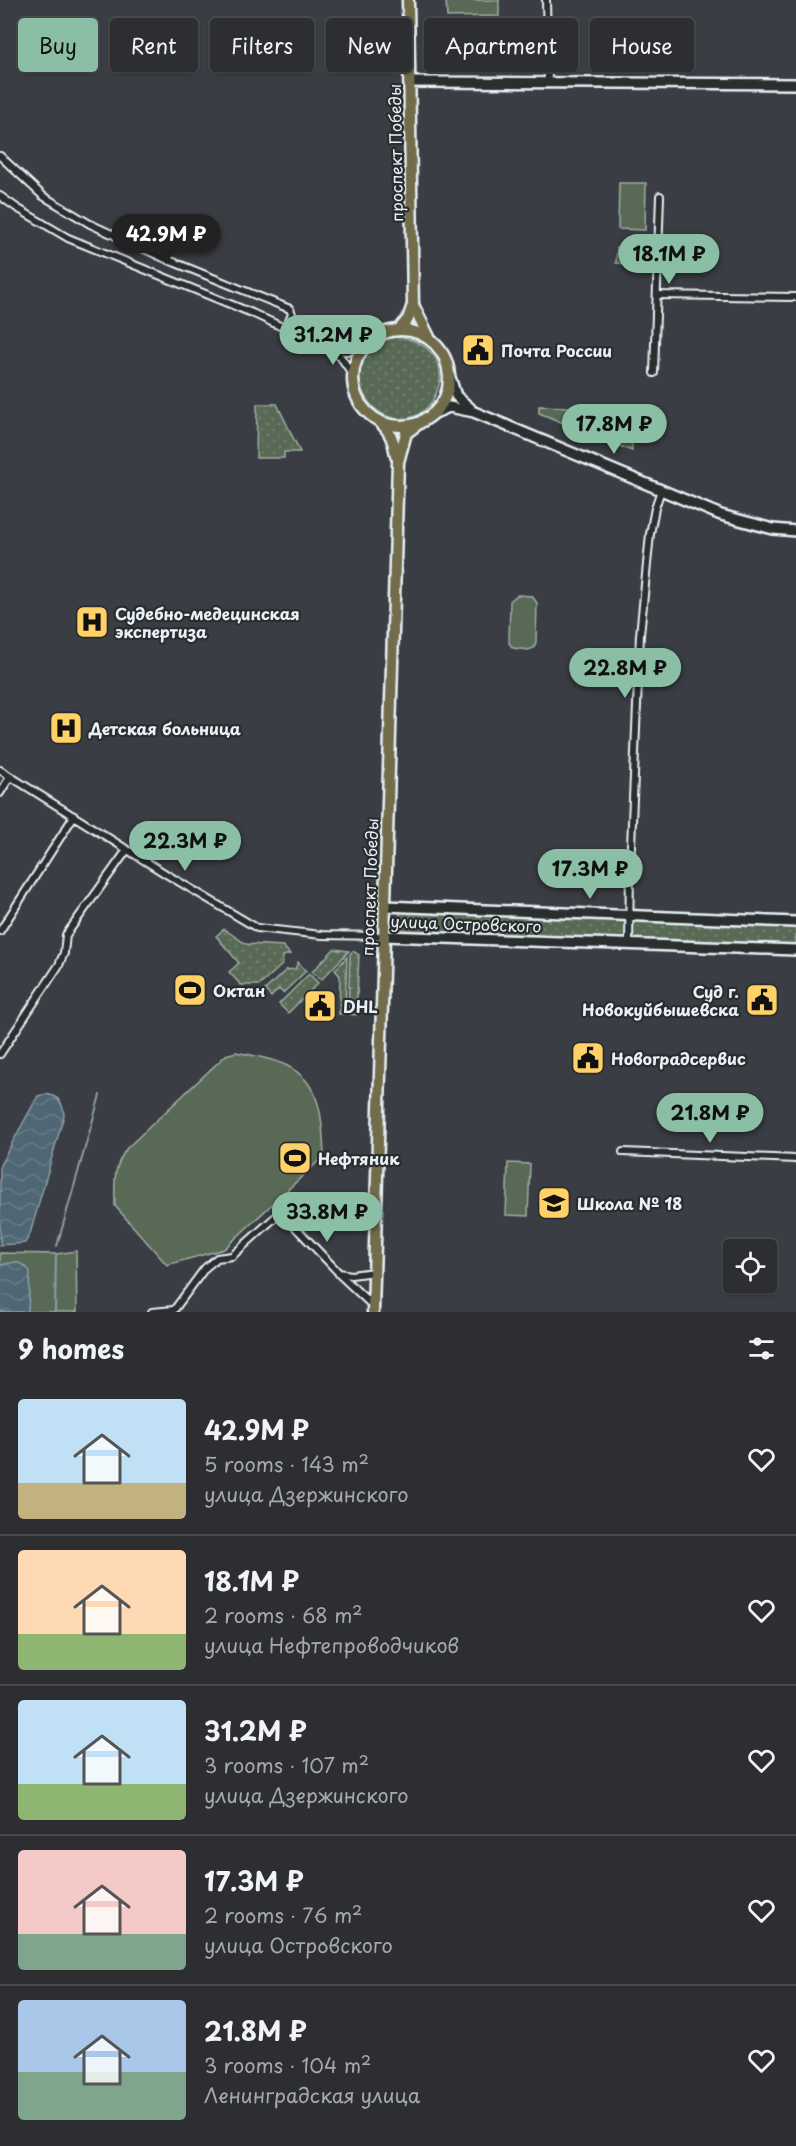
<!DOCTYPE html>
<html lang="en">
<head>
<meta charset="utf-8">
<style>
	:root { --surface:#2c2e32; --page:#383a3e; --text:#f1f3f6; --muted:#a6a8ac; --line:#484a4d; --accent:#8abfa5 }
	body { margin:0; font-family:"Playpen Sans",sans-serif; background:var(--page); color:var(--text); height:100vh; display:flex; flex-direction:column; font-size:22px; white-space:nowrap }
	* { box-sizing:border-box; margin:0 }
	p { font-size:20px; color:var(--muted) }
	.icon { flex:none; width:33px; height:33px; fill:none; stroke:currentColor; stroke-width:2; stroke-linecap:round; stroke-linejoin:round }
	.map { position:relative; height:1312px; overflow:hidden }
	.panel { display:flex; flex-direction:column; background:var(--surface); flex:1 }
	.panel>* { flex:none }
	.hud { position:absolute; left:18px; top:18px; width:760px; height:54px; display:flex; gap:12px }
	.fabs { position:absolute; left:723px; top:1239px; display:grid; gap:12px }
	.fabs a { display:grid; place-items:center; width:54px; height:54px; border-radius:6px; background:var(--surface); box-shadow:0 2px 4px #0004,0 0 0 2px var(--line); font-size:30px }
	.price { position:absolute; translate:-50% -51px; padding:0 14px; border-radius:21px; background:var(--accent); color:#111; font-size:20px; line-height:39px; filter:drop-shadow(0 2px 3px #0008) }
	.price::after { content:''; position:absolute; left:50%; top:36px; width:18px; height:14px; margin-left:-9px; background:inherit; clip-path:polygon(0 0,100% 0,50% 100%) }
	.price.active { background:#222; color:#fff }
	ul { padding:0; list-style:none }
	li { display:flex; align-items:center; gap:18px; height:150px; padding:0 18px }
	li+li { border-top:2px solid var(--line) }
	li span { display:grid; place-items:center; flex:none; width:168px; height:120px; border-radius:6px; color:#555 }
	li>.icon { margin-inline-start:auto }
	span .icon { width:72px; height:72px; fill:#fffc; stroke-width:1 }
	li b { font-size:26px }
	h2 { display:flex; justify-content:space-between; align-items:center; height:72px; padding:0 18px; font-size:26px }
	.tag { padding:0 21px; border-radius:6px; background:var(--surface); box-shadow:0 2px 4px #0004,0 0 0 2px var(--line); font-size:21px; line-height:54px }
	.tag.active { background:var(--accent); color:#111 }
	.map>svg:first-child { display:block }
	.grass { fill:url(#grass-dots); stroke:#a0aea6; stroke-width:1.5 }
	.park { fill:#586b55; stroke:#a0aea6; stroke-width:1.5 }
	.water { fill:url(#water-waves); stroke:#8c9ea9; stroke-width:1.5 }
	.lines { fill:none; stroke-linecap:round; stroke-linejoin:round }
	.stream { stroke:#8c9ea9; stroke-width:2 }
	.street-casing { stroke:#e8f1f8; stroke-width:10 }
	.secondary-casing { stroke:#e8f1f8; stroke-width:14 }
	.primary-casing { stroke:#e8f1f8; stroke-width:15 }
	.street { stroke:#2a2d2e; stroke-width:6 }
	.secondary { stroke:#2a2d2e; stroke-width:9 }
	.primary { stroke:#726c4b; stroke-width:10 }
	.labels { text-anchor:middle; dominant-baseline:central; stroke-width:4.5; stroke-linejoin:round; paint-order:stroke }
	.street-label { font-size:16px; fill:#e8f1f8; stroke:#2a2d2e }
	.poi-label { font-size:16px; font-weight:bold; fill:#e8f1f8; stroke:#2a2d2e; text-anchor:start }
</style>
</head>
<body>
<div class="map">
<svg width="796" height="1312" viewBox="0 0 796 1312">
	<defs>
		<pattern id="grass-dots" width="8" height="8" patternUnits="userSpaceOnUse" patternTransform="scale(1.5)"><rect width="8" height="8" fill="#586b55"/><path d="M2 2h.1M6 6h.1" fill="none" stroke="#70816e" stroke-width="1.8" stroke-linecap="round"/></pattern>
		<pattern id="water-waves" width="16" height="10" patternUnits="userSpaceOnUse" patternTransform="scale(1.5)"><rect width="16" height="10" fill="#4f6674"/><path d="M0 5q4-4 8 0t8 0" fill="none" stroke="#687c89"/></pattern>
	</defs>
	<rect width="100%" height="100%" fill="#3a3d43"/>
	<filter id="ink" filterUnits="userSpaceOnUse"><feTurbulence type="fractalNoise" baseFrequency=".0167" numOctaves="2"/><feDisplacementMap in="SourceGraphic" scale="12" xChannelSelector="R" yChannelSelector="G"/><feConvolveMatrix kernelMatrix="1 2 1 2 8 2 1 2 1" color-interpolation-filters="sRGB"/></filter>
	<g filter="url(#ink)">
		<g class="grass">
			<path d="M392,337c27,0 54,18 47,48 -3,11 -8,21 -17,27 -45,31 -99,-51 -30,-75z"/>
			<path d="M257,404h20l23,48h-16v6h-28z"/>
			<path d="M400,912l227,8v19l-228,-9z"/>
			<path d="M630,920l166,6v20l-166,-7z"/>
			<path d="M224,929l22,15 37,2 7,8 -7,2 -1,9 -22,20h-19l-12,-13 10,-9 -23,-27z"/>
			<path d="M334,949l15,2 -28,29 -9,-8z"/>
			<path d="M353,951l6,4 -3,60 -8,-1 2,-60z"/>
			<path d="M347,957l-2,57h-6l1,-38 -5,-6z"/>
			<path d="M298,962l8,9 -23,22 -4,-4 -8,8 -6,-7 21,-20 9,-1z"/>
			<path d="M309,974l9,9 -30,30 -9,-9z"/>
		</g>
		<g class="park">
			<path d="M446,0h53v16l-52,1z"/>
			<path d="M619,183h27l-1,47 -27,-1z"/>
			<path d="M617,247h29l-1,17 -29,-1z"/>
			<path d="M539,406l90,3 2,3 1,39 -93,-38z"/>
			<path d="M517,595l15,1 5,7 -1,39 -2,6 -6,2 -15,-2 -4,-5 1,-42z"/>
			<path d="M236,1052c14,3 29,5 42,10 44,15 44,55 46,94l-100,93 -57,16 -52,-59c0,-25 -3,-37 12,-58l99,-93z"/>
			<path d="M508,1163l22,1 -2,52 -22,-1z"/>
			<path d="M76,1251l1,61h-77v-59l56,1z"/>
		</g>
		<g class="water">
			<path d="M46,1094c13,2 17,9 18,21l-34,119 -5,9 -25,2v-80l38,-69z"/>
			<path d="M16,1262l7,3 7,6 -2,41h-28v-47z"/>
		</g>
		<g class="lines">
			<g class="stream">
				<path d="M57,1246l43,-151"/>
				<path d="M55,1312l1,-58"/>
			</g>
			<g class="street-casing">
				<g id="street">
					<path d="M546,0l2,83"/>
					<path d="M0,156l43,40 47,28 76,35 124,50 2,5 -6,14"/>
					<path d="M0,196l17,12 51,30 184,75 69,32 19,11 13,19"/>
					<path d="M657,295l139,2"/>
					<path d="M333,349l13,2 17,-3"/>
					<path d="M654,373l6,-177"/>
					<path d="M0,770l166,104 91,54 65,7 61,1"/>
					<path d="M0,793l10,-16"/>
					<path d="M0,931l74,-115"/>
					<path d="M629,944l1,-75 10,-234 10,-101 5,-26 6,-18"/>
					<path d="M0,1054l59,-89 5,-12 2,-18 61,-85"/>
					<path d="M623,1152l173,7"/>
					<path d="M339,1274l34,32"/>
					<path d="M152,1312l22,-2 31,-42 12,-10 15,-2 49,-44 58,61 12,2 23,-3"/>
				</g>
			</g>
			<g class="secondary-casing">
				<g id="secondary">
					<path d="M409,82l387,2"/>
					<path d="M448,371l8,25 14,12"/>
					<path d="M432,414l17,-7 25,5 247,103 52,14 23,2"/>
					<path d="M384,906l412,16"/>
					<path d="M383,936l413,14"/>
				</g>
			</g>
			<g class="primary-casing">
				<g id="primary">
					<path d="M413,305l16,32"/>
					<path d="M399,330l9,-11 5,-14 -5,-305"/>
					<circle cx="401" cy="378" r="48"/>
					<path d="M380,422c11,10 14,20 16,34"/>
					<path d="M373,1312l25,-850 8,-29 20,-15"/>
				</g>
			</g>
			<use href="#street" class="street"/>
			<use href="#secondary" class="secondary"/>
			<use href="#primary" class="primary"/>
		</g>
	</g>
	<defs>
		<g id="civic-square" transform="scale(1.725)"><rect x="-9" y="-9" width="18" height="18" rx="4" fill="#ffd166" stroke="#2a2d2e"/><path d="M-.6-6.5H3V-4.5H.6V-3L4-1V1h2V6H-6V1h2V-1L-.6-3ZM-1.2 2.5V6h2.4V2.5Z" fill="#111"/></g>
		<g id="hospital-square" transform="scale(1.725)"><rect x="-9" y="-9" width="18" height="18" rx="4" fill="#ffd166" stroke="#2a2d2e"/><path d="M-5-5h3v3.5h4V-5h3V5h-3V1.5h-4V5h-3Z" fill="#111"/></g>
		<g id="stadium-square" transform="scale(1.725)"><rect x="-9" y="-9" width="18" height="18" rx="4" fill="#ffd166" stroke="#2a2d2e"/><path d="M0-5a6.5 5 0 1 0 0 10a6.5 5 0 1 0 0-10ZM-3.5-1.8h7v3.6h-7Z" fill="#111"/></g>
		<g id="school-square" transform="scale(1.725)"><rect x="-9" y="-9" width="18" height="18" rx="4" fill="#ffd166" stroke="#2a2d2e"/><path d="M0-5L7-2L0 1L-7-2ZM-4 1L0 2.5L4 1V4Q0 6-4 4Z" fill="#111"/></g>
	</defs>
	<g fill-rule="evenodd">
		<use href="#civic-square" x="478" y="350"/>
		<use href="#hospital-square" x="92" y="622"/>
		<use href="#hospital-square" x="66" y="728"/>
		<use href="#stadium-square" x="190" y="990"/>
		<use href="#civic-square" x="762" y="1000"/>
		<use href="#civic-square" x="320" y="1006"/>
		<use href="#civic-square" x="588" y="1058"/>
		<use href="#stadium-square" x="295" y="1158"/>
		<use href="#school-square" x="554" y="1203"/>
	</g>
	<g class="labels">
		<g class="street-label">
			<text transform="translate(395 153) rotate(-91)">проспект Победы</text>
			<text transform="translate(369 887) rotate(-88)">проспект Победы</text>
			<text transform="translate(466 923) rotate(2)">улица Островского</text>
		</g>
		<g class="poi-label">
			<text x="501" y="350">Почта России</text>
			<text x="115" y="613">Судебно-медецинская<tspan x="115" dy="18">экспертиза</tspan></text>
			<text x="89" y="728">Детская больница</text>
			<text x="213" y="990">Октан</text>
			<text x="739" y="991" text-anchor="end">Суд г.<tspan x="739" dy="18">Новокуйбышевска</tspan></text>
			<text x="343" y="1006">DHL</text>
			<text x="611" y="1058">Новоградсервис</text>
			<text x="318" y="1158">Нефтяник</text>
			<text x="577" y="1203">Школа № 18</text>
		</g>
	</g>
</svg>
<div class="fabs">
<a><svg class="icon" aria-label="locate" viewBox="0 0 24 24"><circle cx="12" cy="12" r="6"/><path d="M12 2v4M12 18v4M2 12h4M18 12h4"/></svg></a>
</div>
<b class="price active" style="left:166px;top:265px">42.9M ₽</b>
<b class="price" style="left:669px;top:285px">18.1M ₽</b>
<b class="price" style="left:333px;top:366px">31.2M ₽</b>
<b class="price" style="left:614px;top:455px">17.8M ₽</b>
<b class="price" style="left:625px;top:699px">22.8M ₽</b>
<b class="price" style="left:185px;top:872px">22.3M ₽</b>
<b class="price" style="left:590px;top:900px">17.3M ₽</b>
<b class="price" style="left:710px;top:1144px">21.8M ₽</b>
<b class="price" style="left:327px;top:1243px">33.8M ₽</b>
<div class="hud">
<a class="tag active">Buy</a>
<a class="tag">Rent</a>
<a class="tag">Filters</a>
<a class="tag">New</a>
<a class="tag">Apartment</a>
<a class="tag">House</a>
</div>
</div>
<section class="panel">
<h2>9 homes<svg class="icon" aria-label="filters" viewBox="0 0 24 24"><path d="M4 7h16M4 17h16"/><circle cx="9" cy="7" r="2"/><circle cx="15" cy="17" r="2"/></svg></h2>
<ul>
<li><span style="background:linear-gradient(#bfe0f5 70%,#c2b280 0)"><svg class="icon" aria-label="home" viewBox="0 0 24 24"><path d="M3 11l9-7 9 7M6 9v11h12V9"/></svg></span><div><b>42.9M ₽</b><p>5 rooms · 143 m²</p><p>улица Дзержинского</p></div><svg class="icon" aria-label="heart" viewBox="0 0 24 24"><path d="M12 20l-8-8c-3-5 5-10 8-4 3-6 11-1 8 4z"/></svg></li>
<li><span style="background:linear-gradient(#ffd9b3 70%,#8fb573 0)"><svg class="icon" aria-label="home" viewBox="0 0 24 24"><path d="M3 11l9-7 9 7M6 9v11h12V9"/></svg></span><div><b>18.1M ₽</b><p>2 rooms · 68 m²</p><p>улица Нефтепроводчиков</p></div><svg class="icon" aria-label="heart" viewBox="0 0 24 24"><path d="M12 20l-8-8c-3-5 5-10 8-4 3-6 11-1 8 4z"/></svg></li>
<li><span style="background:linear-gradient(#bfe0f5 70%,#8fb573 0)"><svg class="icon" aria-label="home" viewBox="0 0 24 24"><path d="M3 11l9-7 9 7M6 9v11h12V9"/></svg></span><div><b>31.2M ₽</b><p>3 rooms · 107 m²</p><p>улица Дзержинского</p></div><svg class="icon" aria-label="heart" viewBox="0 0 24 24"><path d="M12 20l-8-8c-3-5 5-10 8-4 3-6 11-1 8 4z"/></svg></li>
<li><span style="background:linear-gradient(#f6c9c9 70%,#7fa58c 0)"><svg class="icon" aria-label="home" viewBox="0 0 24 24"><path d="M3 11l9-7 9 7M6 9v11h12V9"/></svg></span><div><b>17.3M ₽</b><p>2 rooms · 76 m²</p><p>улица Островского</p></div><svg class="icon" aria-label="heart" viewBox="0 0 24 24"><path d="M12 20l-8-8c-3-5 5-10 8-4 3-6 11-1 8 4z"/></svg></li>
<li><span style="background:linear-gradient(#a9c7e8 60%,#7fa58c 0)"><svg class="icon" aria-label="home" viewBox="0 0 24 24"><path d="M3 11l9-7 9 7M6 9v11h12V9"/></svg></span><div><b>21.8M ₽</b><p>3 rooms · 104 m²</p><p>Ленинградская улица</p></div><svg class="icon" aria-label="heart" viewBox="0 0 24 24"><path d="M12 20l-8-8c-3-5 5-10 8-4 3-6 11-1 8 4z"/></svg></li>
</ul>
</section>
</body>
</html>
